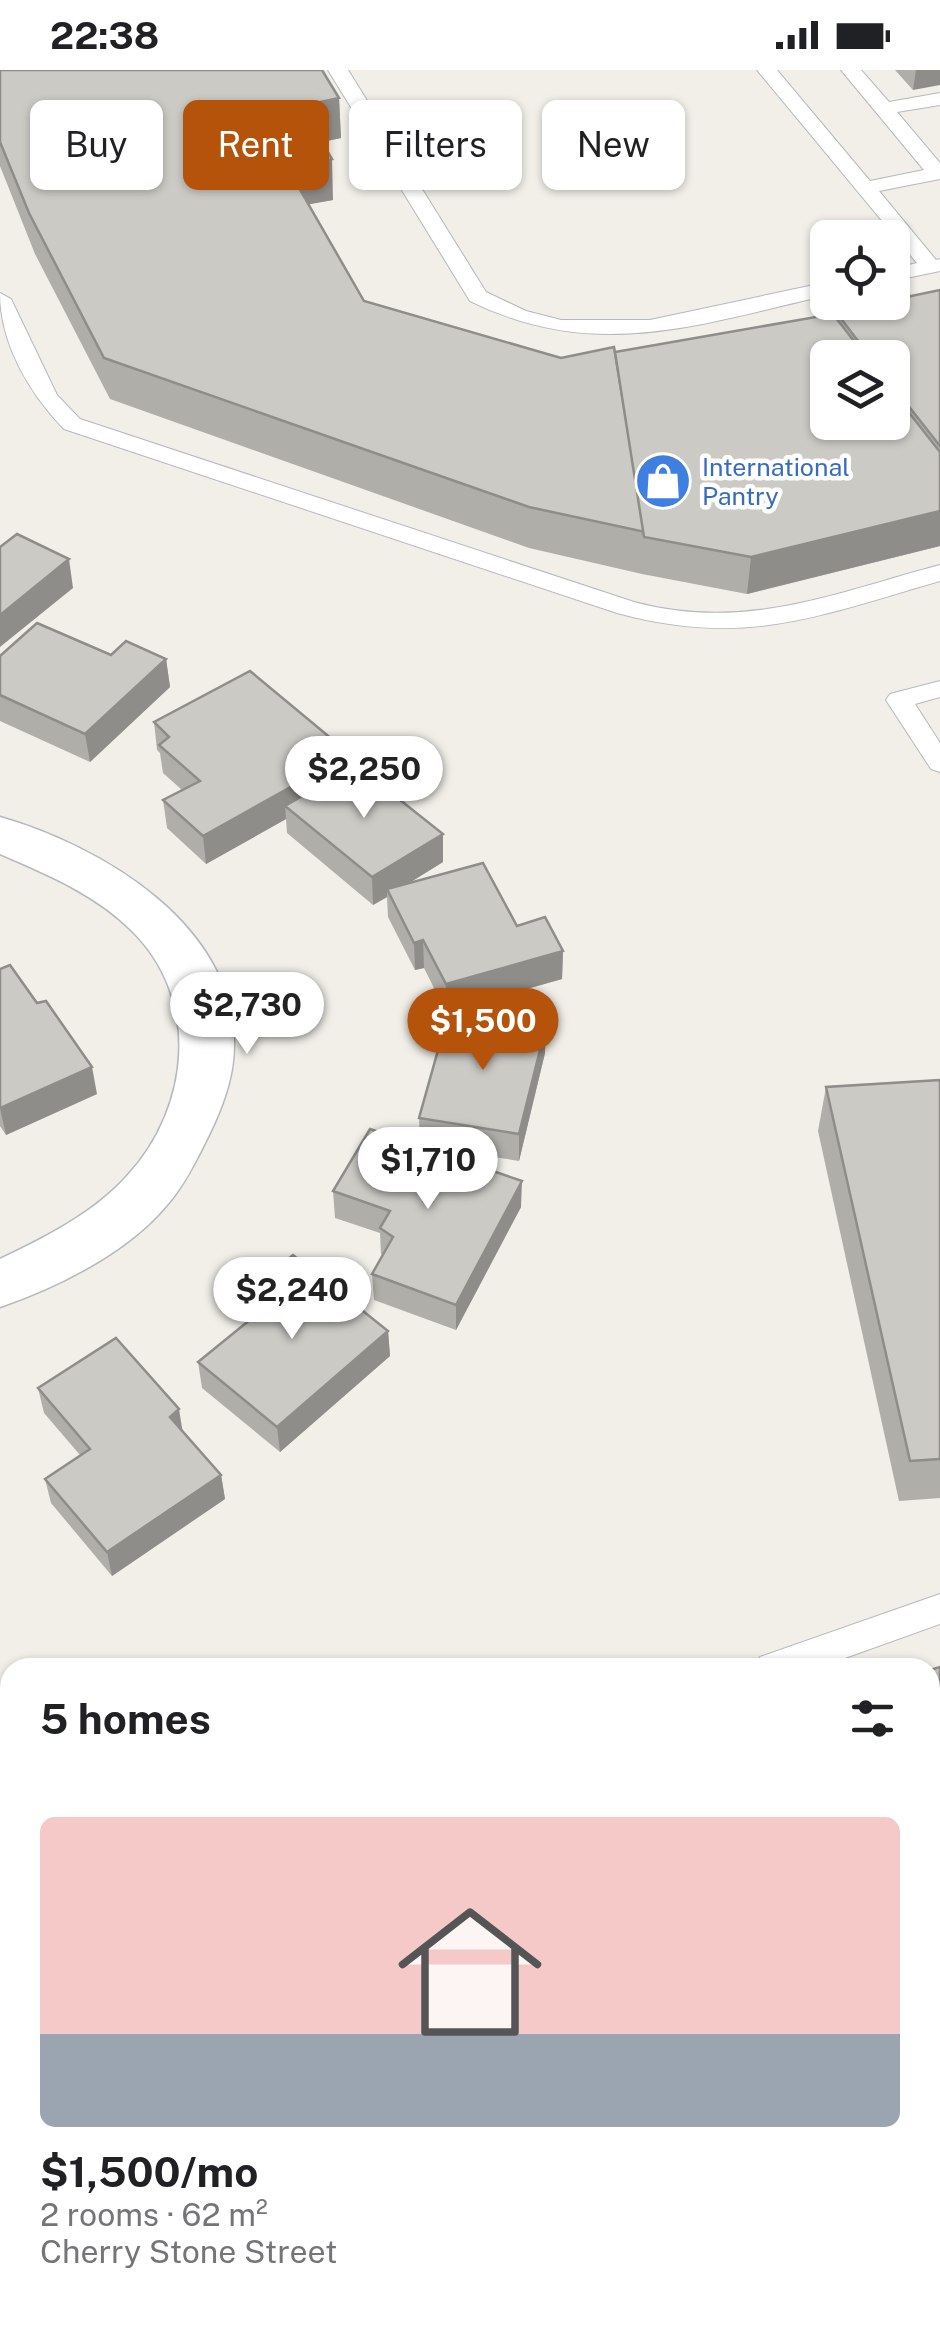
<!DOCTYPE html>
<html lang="en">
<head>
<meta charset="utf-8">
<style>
	:root { --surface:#fff; --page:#f6f6f6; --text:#202124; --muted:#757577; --accent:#b45309 }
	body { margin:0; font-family:"Public Sans",sans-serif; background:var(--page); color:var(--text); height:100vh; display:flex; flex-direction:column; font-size:38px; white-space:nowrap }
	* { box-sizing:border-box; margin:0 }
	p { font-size:32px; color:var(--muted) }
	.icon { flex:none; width:55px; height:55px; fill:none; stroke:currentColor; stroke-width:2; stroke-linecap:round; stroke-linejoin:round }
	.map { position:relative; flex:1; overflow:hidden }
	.details { position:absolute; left:0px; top:1588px; width:940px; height:672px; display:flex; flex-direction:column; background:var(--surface); border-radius:30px 30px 0 0; box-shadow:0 2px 8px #0004 }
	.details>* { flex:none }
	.banner { position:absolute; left:30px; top:30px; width:880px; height:90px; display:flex; gap:20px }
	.buttons { position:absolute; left:810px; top:150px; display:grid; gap:20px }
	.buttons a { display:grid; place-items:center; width:100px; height:100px; border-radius:15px; background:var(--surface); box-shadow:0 2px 8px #0004; font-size:50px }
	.price { position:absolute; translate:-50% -85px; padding:0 22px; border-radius:35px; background:#fff; color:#222; font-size:32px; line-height:65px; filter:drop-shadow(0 2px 5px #0008) }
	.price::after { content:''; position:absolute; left:50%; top:60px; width:30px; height:22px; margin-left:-15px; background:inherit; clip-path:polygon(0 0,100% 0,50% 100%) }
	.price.active { background:var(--accent); color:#fff }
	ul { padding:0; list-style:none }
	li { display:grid; align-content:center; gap:20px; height:530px; padding:0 40px }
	li span { display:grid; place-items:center; height:310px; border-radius:15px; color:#555 }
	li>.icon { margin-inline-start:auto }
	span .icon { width:180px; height:180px; fill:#fffc; stroke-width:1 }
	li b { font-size:42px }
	h2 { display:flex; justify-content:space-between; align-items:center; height:120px; padding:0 40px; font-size:42px }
	.tag { padding:0 35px; border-radius:15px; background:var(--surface); box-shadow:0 2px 8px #0004; font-size:35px; line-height:90px }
	.tag.active { background:var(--accent); color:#fff }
	.status { display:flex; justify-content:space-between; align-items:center; height:70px; padding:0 50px; background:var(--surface); direction:ltr }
	.status svg { height:28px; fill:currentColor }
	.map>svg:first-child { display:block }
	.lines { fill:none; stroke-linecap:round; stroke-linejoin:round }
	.service-casing { stroke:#b5b8bc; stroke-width:2 }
	.minor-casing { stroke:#b5b8bc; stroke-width:3 }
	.service { fill:#fff; fill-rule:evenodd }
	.minor { fill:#fff; fill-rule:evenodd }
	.wall { fill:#afaea9; fill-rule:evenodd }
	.shaded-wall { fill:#8f8d8a }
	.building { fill:#cccac5; stroke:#8f8d8a; stroke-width:2.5 }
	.labels { text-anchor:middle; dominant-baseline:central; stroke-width:9; stroke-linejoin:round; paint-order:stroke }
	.far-shop-label { font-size:25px; fill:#366cbe; stroke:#fff; text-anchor:start }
</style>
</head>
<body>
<div class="status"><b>22:38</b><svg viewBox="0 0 49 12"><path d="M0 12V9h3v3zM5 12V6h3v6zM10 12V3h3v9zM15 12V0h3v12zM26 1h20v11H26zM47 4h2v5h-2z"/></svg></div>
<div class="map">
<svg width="940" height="2258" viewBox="0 0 940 2258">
	<rect width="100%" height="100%" fill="#f1efe8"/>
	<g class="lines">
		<g class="service-casing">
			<g id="service">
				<path d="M328,0h20l138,222 40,19 35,9h89l178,-38v13c-128,29 -232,68 -358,6z"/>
				<path d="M757,0h20l93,111 54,-11 -83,-100h20l28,32 51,-9v12l-43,7 43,51v16l-61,12 57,69 4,-1v12l-48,10v-12l25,-6z"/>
				<path d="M0,223l11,6 46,96 23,24 554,183c112,30 200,-9 306,-37v16c-122,35 -194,67 -323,32l-553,-184c-35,-36 -64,-86 -64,-136z"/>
				<path d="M940,611v16l-25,7 25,39v29l-9,-3 -45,-69 4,-6z"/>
				<path d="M940,1524v30l-123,44h-62l5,-11z"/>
				<path d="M930,1986l10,2v38l-10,-2z"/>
			</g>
		</g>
		<g class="minor-casing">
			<g id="minor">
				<path d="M0,747c101,29 236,108 234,229 0,35 -15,70 -31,101 -10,20 -21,41 -36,58 -40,48 -109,82 -167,102v-48c44,-21 94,-46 127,-83 64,-69 74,-178 4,-246 -36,-36 -85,-56 -131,-76z"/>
				<path d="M0,1976l10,4v270h29v8h-39z"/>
				<path d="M930,2146l10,3v74l-10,-3z"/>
				<path d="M325,2250h91l-3,8h-91z"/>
			</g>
		</g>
		<use href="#service" class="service"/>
		<use href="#minor" class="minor"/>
	</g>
	<g class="wall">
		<path d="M0,0l339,28 2,40 -19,4 11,58 -25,4 56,97 197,57 54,-6 220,-35 1,-5 104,-22v256l-193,48 -105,-20 -113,-26 -419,-149 -75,-145 -35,-88zM828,288h64v64z"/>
		<path d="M895,0h45l-27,20z"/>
		<path d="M111,585l55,4 4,28 -80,75 -90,-41v-65z"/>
		<path d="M154,652l197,46 92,94 -34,21 108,43 46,25 -1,28 -116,33 -22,-44 -9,2 -27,-53 -1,-20 -14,8 -86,-72 -1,-14 -80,45 -39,-36 -4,-28 19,-10 -19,-17 -3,-20 -3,-3z"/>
		<path d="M0,899l97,125 -91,41 -6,-9z"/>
		<path d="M545,983l-26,108 -99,-16 -1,-27z"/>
		<path d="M940,1010v418l-41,3 -81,-370 8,-44z"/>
		<path d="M333,1121l188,16 -65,123 -82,-30 -2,-26 11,-19 -2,-1 -1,-21 -45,-15z"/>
		<path d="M254,1216l134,45 2,25 -110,96 -78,-64 -4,-26 60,-49z"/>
		<path d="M38,1318l145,44 38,43 4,24 -113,77 -61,-73 -6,-24 35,-24 -36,-42z"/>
	</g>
	<g class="shaded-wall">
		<path d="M916,0h24v15l-27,5z"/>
		<path d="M339,28l2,40 -38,8 -2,-40z"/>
		<path d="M332,89l1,41 -44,8 -2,-41z"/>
		<path d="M940,441v35l-193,48 4,-37z"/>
		<path d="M69,489l4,29 -73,59v-32z"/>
		<path d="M166,589l4,28 -80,75 -5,-28z"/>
		<path d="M350,684l1,28 -66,24 1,13 -80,45 -3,-28z"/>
		<path d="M443,764v28l-53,33 -3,-6v8l-14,8 -1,-28z"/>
		<path d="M423,870l1,28 -9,2 -1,-27z"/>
		<path d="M563,881l-1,28 -116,33v-28z"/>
		<path d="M546,956l-1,27 -26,108v-27z"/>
		<path d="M92,997l5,27 -91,41 -6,-27z"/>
		<path d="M522,1111l-1,26 -65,123v-25z"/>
		<path d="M388,1261l2,25 -110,96 -3,-25z"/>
		<path d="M179,1339l4,25 -13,-17z"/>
		<path d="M221,1405l4,24 -113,77 -5,-24z"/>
		<path d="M940,1767v31l-10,3v-31z"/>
	</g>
	<g class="building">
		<path d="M0,0h322l17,28 -38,8 31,53 -45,8 77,134 197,57 53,-11 31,185 -116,-25 -425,-149 -75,-145 -29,-71z"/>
		<path d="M940,220v156l-48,-61v-27h-21l-35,-46 45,-10h11v-2z"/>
		<path d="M833,244l34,44h-39v64h64v-31l48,61v59l-189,46 -107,-20 -29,-185z"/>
		<path d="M17,464l52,25 -69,56v-68z"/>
		<path d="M37,553l74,32 15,-14 40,18 -81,75 -85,-39v-39z"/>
		<path d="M250,601l100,83 -147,82 -40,-36 37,-19 -41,-36 10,-8 -15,-15z"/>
		<path d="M356,695l87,69 -71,43 -87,-71z"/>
		<path d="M483,793l34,63 28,-9 18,34 -117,33 -23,-44 -9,3 -27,-54z"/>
		<path d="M10,895l27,38 9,-2 46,66 -92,41v-139z"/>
		<path d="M449,941l97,15 -27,108 -100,-16z"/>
		<path d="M940,1010v379l-30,2 -84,-374z"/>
		<path d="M370,1059l152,52 -66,124 -84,-31 21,-37 -13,-9 10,-17 -57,-20z"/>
		<path d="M293,1185l95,76 -111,96 -79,-65 69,-56 -13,-20z"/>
		<path d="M116,1268l63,71 -9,8 51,58 -114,77 -62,-73 45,-30 -52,-61z"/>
		<path d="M940,1597v170l-10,3v-170z"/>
	</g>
	<defs>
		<g id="shop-disc" transform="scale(2.875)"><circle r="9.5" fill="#3f7fe0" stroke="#fff"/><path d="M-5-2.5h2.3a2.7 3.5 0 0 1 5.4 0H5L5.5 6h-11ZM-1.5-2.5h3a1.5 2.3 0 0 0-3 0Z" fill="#fff"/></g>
	</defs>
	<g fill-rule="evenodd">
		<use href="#shop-disc" x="663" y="411"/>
	</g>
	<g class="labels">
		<g class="far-shop-label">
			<text x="702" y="397">International<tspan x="702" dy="29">Pantry</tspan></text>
		</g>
	</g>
</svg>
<div class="buttons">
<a><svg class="icon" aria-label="locate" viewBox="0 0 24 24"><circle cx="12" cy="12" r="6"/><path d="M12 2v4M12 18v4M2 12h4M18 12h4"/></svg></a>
<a><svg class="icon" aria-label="layers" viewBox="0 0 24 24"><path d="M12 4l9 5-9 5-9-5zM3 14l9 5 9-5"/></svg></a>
</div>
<b class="price" style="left:364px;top:751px">$2,250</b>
<b class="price" style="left:247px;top:987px">$2,730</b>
<b class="price active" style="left:483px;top:1003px">$1,500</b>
<b class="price" style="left:428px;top:1142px">$1,710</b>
<b class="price" style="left:292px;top:1272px">$2,240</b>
<div class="banner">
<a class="tag">Buy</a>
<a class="tag active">Rent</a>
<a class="tag">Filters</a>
<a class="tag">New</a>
</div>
<section class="details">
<h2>5 homes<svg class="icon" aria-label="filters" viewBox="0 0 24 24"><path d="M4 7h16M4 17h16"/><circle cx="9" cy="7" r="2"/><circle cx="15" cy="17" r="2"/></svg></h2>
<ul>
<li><span style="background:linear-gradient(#f6c9c9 70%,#9aa5b1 0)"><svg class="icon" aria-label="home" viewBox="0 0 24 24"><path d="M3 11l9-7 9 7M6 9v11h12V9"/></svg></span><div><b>$1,500/mo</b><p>2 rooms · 62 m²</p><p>Cherry Stone Street</p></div></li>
</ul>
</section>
</div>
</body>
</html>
